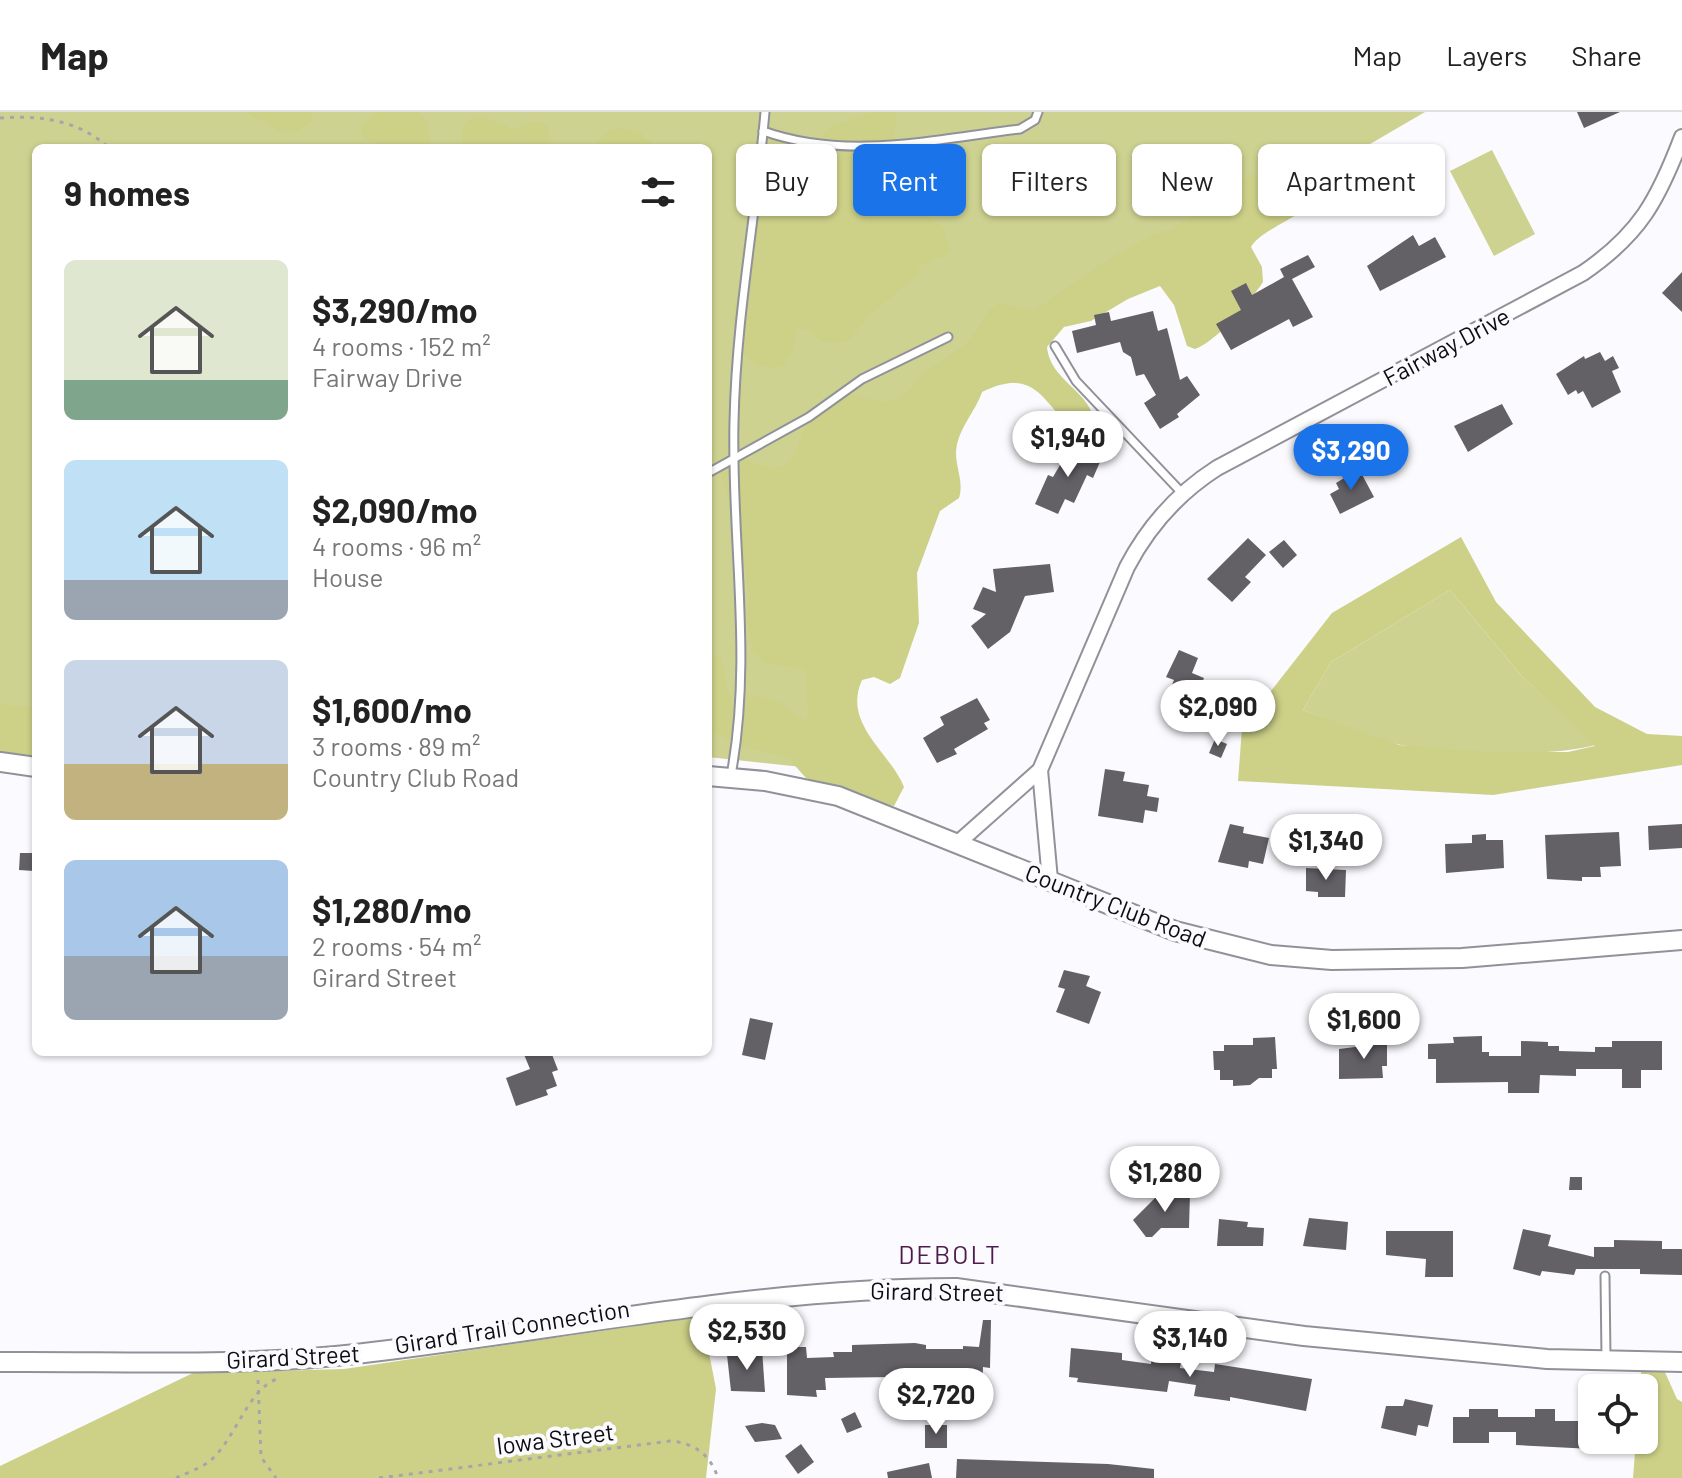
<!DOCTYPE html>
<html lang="en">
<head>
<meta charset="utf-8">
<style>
	:root { --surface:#fff; --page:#f2f2f2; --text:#222; --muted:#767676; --line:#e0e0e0; --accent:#1a73e8 }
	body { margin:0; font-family:Barlow,sans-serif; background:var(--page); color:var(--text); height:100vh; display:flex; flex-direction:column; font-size:30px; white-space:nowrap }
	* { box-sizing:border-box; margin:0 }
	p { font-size:26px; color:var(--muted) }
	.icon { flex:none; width:44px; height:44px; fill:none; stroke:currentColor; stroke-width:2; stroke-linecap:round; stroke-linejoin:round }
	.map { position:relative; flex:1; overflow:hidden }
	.side { position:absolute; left:32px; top:32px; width:680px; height:912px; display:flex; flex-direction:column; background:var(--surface); border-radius:12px; box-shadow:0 2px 6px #0004 }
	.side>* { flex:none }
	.top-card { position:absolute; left:736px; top:32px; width:760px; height:72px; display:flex; gap:16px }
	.tools { position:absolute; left:1578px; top:1262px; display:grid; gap:16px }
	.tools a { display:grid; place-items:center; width:80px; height:80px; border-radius:12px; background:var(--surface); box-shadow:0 2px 6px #0004; font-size:40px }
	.price { position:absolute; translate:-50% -68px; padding:0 18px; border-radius:28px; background:#fff; color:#222; font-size:26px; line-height:52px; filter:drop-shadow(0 2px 4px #0008) }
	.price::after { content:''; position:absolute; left:50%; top:48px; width:24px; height:18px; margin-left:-12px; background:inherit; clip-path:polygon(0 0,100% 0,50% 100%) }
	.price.current { background:var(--accent); color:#fff }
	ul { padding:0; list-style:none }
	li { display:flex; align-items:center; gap:24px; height:200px; padding:0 32px }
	li span { display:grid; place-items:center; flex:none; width:224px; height:160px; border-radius:12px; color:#555 }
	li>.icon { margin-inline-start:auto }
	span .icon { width:96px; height:96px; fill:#fffc; stroke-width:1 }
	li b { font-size:34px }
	h2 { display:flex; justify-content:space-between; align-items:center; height:96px; padding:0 32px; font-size:34px }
	.tag { padding:0 28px; border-radius:12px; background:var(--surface); box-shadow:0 2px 6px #0004; font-size:28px; line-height:72px }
	.tag.current { background:var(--accent); color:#fff }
	header { display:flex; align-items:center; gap:48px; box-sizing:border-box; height:112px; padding:0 40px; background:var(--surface); border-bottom:2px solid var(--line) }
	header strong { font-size:38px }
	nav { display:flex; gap:44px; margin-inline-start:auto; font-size:28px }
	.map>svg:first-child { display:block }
	.green { fill:#ced290 }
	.forest { fill:#cdd188; fill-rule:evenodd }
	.building { fill:#636066 }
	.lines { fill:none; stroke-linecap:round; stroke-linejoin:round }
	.service-casing { stroke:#919299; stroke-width:11 }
	.minor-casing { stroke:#919299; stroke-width:18 }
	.tertiary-casing { stroke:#919299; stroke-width:22 }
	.path { stroke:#a6a6aa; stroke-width:3; stroke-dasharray:4 6; stroke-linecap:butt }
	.service { stroke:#fff; stroke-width:7 }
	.minor { stroke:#fff; stroke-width:14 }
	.tertiary { stroke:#fff; stroke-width:18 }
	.labels { text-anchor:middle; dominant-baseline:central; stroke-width:8; stroke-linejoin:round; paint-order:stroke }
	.street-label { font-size:24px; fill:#0d0d10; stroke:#fafaff }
	.neighbourhood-label { font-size:26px; letter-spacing:2px; fill:#4e1c4b; stroke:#fafaff }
</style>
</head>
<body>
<header>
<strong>Map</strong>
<nav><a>Map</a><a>Layers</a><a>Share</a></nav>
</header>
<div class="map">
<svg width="1682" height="1366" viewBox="0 0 1682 1366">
	<rect width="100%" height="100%" fill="#fafaff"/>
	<g class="green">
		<path d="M0,0h1425l-529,308 -85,348 -103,-11v-609h-672v600l-36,-5z"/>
		<path d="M1492,38l43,84 -41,22 -44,-85z"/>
		<path d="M1450,478l70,84 76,71c-51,13 -142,9 -195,0 -33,-6 -67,-24 -98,-35l28,-48z"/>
	</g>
	<g class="forest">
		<path d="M244,0h68l1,8 -17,13 -17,-2z"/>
		<path d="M374,0h45l9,13 2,23c-22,0 -54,6 -69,-14l2,-8z"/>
		<path d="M874,0h21l2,4 -6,37 2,7 20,42 31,27 7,21 -5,6 -25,9 -6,12 -46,39 -20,25 -25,2 -18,-14h-9l-4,20 -10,17c-20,7 -36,-6 -49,-21l-1,-35 35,-131 18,-16 28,-14 16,-23z"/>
		<path d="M482,3l32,14c13,-5 21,-12 34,-3l5,22h-89c-6,-17 -2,-31 18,-33z"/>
		<path d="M622,16l19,5 14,15h-60c7,-14 12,-19 27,-20z"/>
		<path d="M1290,48c12,3 19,8 25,18 17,33 -50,45 -64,69l11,20 1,15c-14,21 -46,59 -68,67l-8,-3 -13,-41 -14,-19 -32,13 -37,22 -27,6 -17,20c3,33 40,42 47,72l-6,9c-45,-1 -39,-69 -106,-36 -7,21 -25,37 -26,61 0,16 8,29 3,45l-19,13 -23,62 2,50 -19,55 -10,6 -16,-7 -12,3c-20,44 28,72 42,107l-10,19 -35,-8 -53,-20 -17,-19 -57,-16 -24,-14v-74l13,2 10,46 6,5 7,-3 3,-7c26,-8 38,12 58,22l3,-7 -3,-43 -41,-7 -11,-11 -6,-30 2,-26 -11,-72 -18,-50 3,-15 13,-5c78,42 46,-26 95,-56 20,-12 46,11 66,1 10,-4 18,-18 26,-26 15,-13 37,-21 49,-37 10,-13 12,-25 27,-33l36,7 65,-46 52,-29 20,-6 77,-53z"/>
		<path d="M1461,425l35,65 99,105 52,27 35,2v29l-189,30 -255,-14 4,-53 90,-115zM1450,478l70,84 75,72 -27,6h-78l-91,-7 -96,-35 28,-48z"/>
		<path d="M0,592l36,3v54l-36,-7z"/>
		<path d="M702,1204l14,73 -10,89h-706v-12l193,-93 151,-4z"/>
		<path d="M1641,1258h23l13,29 5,3v76h-49l3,-38h8z"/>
	</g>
	<g class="building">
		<path d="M1577,0h43l-36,16z"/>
		<path d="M1413,123l6,11 16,-9 11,20 -66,34 -13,-25z"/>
		<path d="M1308,143l7,12 -23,12 21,38 -20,10 -4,-8 -58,31 -15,-26 25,-14 -10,-19 15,-8 6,12 32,-18 -4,-8z"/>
		<path d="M1682,160v40l-20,-19z"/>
		<path d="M1153,199l5,20 9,-3 13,52 7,-4 13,19 -23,19 2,3 -19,12 -16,-26 12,-8 -12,-21 -8,2 -5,-19 -8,-5 -3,-10 -43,11 -5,-22 24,-6 -2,-10 15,-3 2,9z"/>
		<path d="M1600,240l5,9 8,-5 6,12 -7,3 9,21 -29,16 -9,-17 -5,3 -2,-4 -8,5 -12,-21 28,-18 1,3z"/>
		<path d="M1502,292l11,20 -45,28 -14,-26z"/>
		<path d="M1070,336l14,7 3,-7 16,7 -10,23 -6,-3 -13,28 -9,-4 -7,15 -23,-10 13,-29 5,2z"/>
		<path d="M1359,357l15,28 -34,17 -10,-20 9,-5 -3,-6z"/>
		<path d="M1248,426l18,17 -21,22 6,5 -19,20 -25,-23z"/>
		<path d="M1284,428l13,15 -14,13 -14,-16z"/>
		<path d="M1050,452l4,28 -29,4 -15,36 -22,17 -17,-23 15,-12 -13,-5 10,-22 13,5 -3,-23z"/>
		<path d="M1179,538l19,8 -6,15 12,5 -12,31 -26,-10 8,-19 -8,-3z"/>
		<path d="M977,586l13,22 -6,3 4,6 -34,20 3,5 -20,9 -14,-25 21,-13 -4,-8z"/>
		<path d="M1215,627l12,5 -6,14 -12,-5z"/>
		<path d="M1105,657l20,3 -2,9 26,4 -2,11 12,2 -2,14 -12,-2 -2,13 -45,-7z"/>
		<path d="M1230,712l14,3 -1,6 26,5 -6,26 -14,-3 -1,7 -30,-6z"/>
		<path d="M1682,712v24l-33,2 -1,-24z"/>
		<path d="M1619,720l2,34 -21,1 1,10h-19v4l-35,-2 -2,-44z"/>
		<path d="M1486,722v6h17l1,28 -58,5 -1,-29 27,-1v-8z"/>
		<path d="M20,741h14v18l-15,-1z"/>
		<path d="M1306,756l40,2 -1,27h-27v-5l-12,-1z"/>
		<path d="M1064,858l26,6 -4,10 15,6 -12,32 -33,-12 9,-23 -7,-2z"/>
		<path d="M750,906l23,5 -8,37 -23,-5z"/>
		<path d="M1482,924v16h7v4h32v-15l27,1v4h11v5l36,1v-5h17v-6h50v29h-21v18h-19v-19h-46v7l-36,-1 -1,18h-31v-11l-72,1v-24h-8v-15l26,-1 -1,-6z"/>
		<path d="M1275,925l2,32h-5v9h-13l-9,7 -17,1v-6h-13v-10h-6l-1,-19h11v-6h29v-7z"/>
		<path d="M1363,928h24v26h-5l1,12 -44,1v-30l24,-3z"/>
		<path d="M523,940h28l7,18 -6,2 5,14 -11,4 2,5 -32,11 -10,-28 24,-9z"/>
		<path d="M1570,1065h12v13h-13z"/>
		<path d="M1160,1081h30l-1,35h-28l-9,9h-6l-13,-17z"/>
		<path d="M1309,1106l39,4 -2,28 -43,-4z"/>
		<path d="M1219,1107l29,3 -1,5 17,1 -1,18h-46z"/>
		<path d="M1523,1117l28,6 -3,11 46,11v-10h20v-7l48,1v8h20v26l-42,-1v-5h-64l-2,6 -32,-4 -2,5 -27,-7z"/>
		<path d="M1386,1119h67v46h-28l1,-18 -40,-4z"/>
		<path d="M983,1208h8l-1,48 -7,-1 -1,27 -41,-1v-5l-47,1 -1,-12 -68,1 1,12h-10l1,7 -30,-2v-48h19l1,11 27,-1 -1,-5h19v-7l63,-2 11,2v4h37v-3l16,1z"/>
		<path d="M1071,1236l51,5v7l29,4 1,-8 29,4 -1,8 34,4 1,-8 97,15 -6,32 -76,-14v4l-36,-5 2,-11 -27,-4 -2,11 -90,-10 1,-4 -9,-1z"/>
		<path d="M762,1237l3,43 -34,-1 -4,-36z"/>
		<path d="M1405,1287l28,6 -5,22 -10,-2 -2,11 -35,-8 5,-22h17z"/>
		<path d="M1469,1297h29v8h37v-8h20v12h37v28l-76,-4v-13h-27v11h-36v-26h16z"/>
		<path d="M855,1300l7,15 -15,6 -6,-14z"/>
		<path d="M762,1311l13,2 7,14 -27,3 -10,-16z"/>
		<rect x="925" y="1313" width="22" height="23"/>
		<path d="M801,1332l13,18 -16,12 -13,-18z"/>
		<path d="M957,1347l151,5 46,5v9h-198z"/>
		<path d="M929,1351l3,15h-44l-1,-6z"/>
	</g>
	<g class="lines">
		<g class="service-casing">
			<g id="service">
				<path d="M763,19c84,30 171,8 257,-2l15,-9 3,-8"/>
				<path d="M1055,234l21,35 106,112"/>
				<path d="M708,361l101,-56 53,-38 86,-42"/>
				<path d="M731,663c22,-117 0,-235 3,-353 2,-104 22,-207 31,-310"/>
				<path d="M1605,1164l1,82"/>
			</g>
		</g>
		<g class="minor-casing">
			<g id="minor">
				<path d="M1040,658l10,110"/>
				<path d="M959,730l81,-72 87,-203c22,-42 51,-74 90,-99l366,-195c57,-39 75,-73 99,-136"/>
			</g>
		</g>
		<g class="tertiary-casing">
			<g id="tertiary">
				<path d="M0,650l36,5"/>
				<path d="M708,664l57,5 73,15 337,135 96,24 61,5 130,-2 220,-18"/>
				<path d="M0,1250c118,-1 239,5 356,-8 201,-23 397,-66 600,-66l348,48 243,23 135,3"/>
			</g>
		</g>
		<g class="path">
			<path d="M0,6c40,-3 79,2 109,30"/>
			<path d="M258,1268l3,77 15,21"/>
			<path d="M176,1366c11,-5 25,-10 34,-17 25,-21 38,-72 67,-82"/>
			<path d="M379,1366l291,-37c24,2 40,13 48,37"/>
		</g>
		<use href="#service" class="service"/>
		<use href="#minor" class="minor"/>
		<use href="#tertiary" class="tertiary"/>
	</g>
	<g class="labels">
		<g class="street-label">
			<text transform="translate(1446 234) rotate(-28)">Fairway Drive</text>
			<text transform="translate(1116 793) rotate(21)">Country Club Road</text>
			<text transform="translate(937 1179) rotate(1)">Girard Street</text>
			<text transform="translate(512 1214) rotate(-9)">Girard Trail Connection</text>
			<text transform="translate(293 1244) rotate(-3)">Girard Street</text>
			<text transform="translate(555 1326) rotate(-7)">Iowa Street</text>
		</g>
		<g class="neighbourhood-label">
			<text x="950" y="1141">DEBOLT</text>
		</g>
	</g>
</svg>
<div class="tools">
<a><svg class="icon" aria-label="locate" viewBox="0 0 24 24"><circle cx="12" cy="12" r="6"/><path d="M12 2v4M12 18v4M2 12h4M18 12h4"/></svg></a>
</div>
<b class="price" style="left:1068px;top:367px">$1,940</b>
<b class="price current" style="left:1351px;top:380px">$3,290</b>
<b class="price" style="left:1218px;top:636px">$2,090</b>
<b class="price" style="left:1326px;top:770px">$1,340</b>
<b class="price" style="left:1364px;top:949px">$1,600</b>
<b class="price" style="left:1165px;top:1102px">$1,280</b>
<b class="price" style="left:747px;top:1260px">$2,530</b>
<b class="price" style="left:1190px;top:1267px">$3,140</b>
<b class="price" style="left:936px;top:1324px">$2,720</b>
<div class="top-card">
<a class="tag">Buy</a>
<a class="tag current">Rent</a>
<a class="tag">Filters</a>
<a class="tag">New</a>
<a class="tag">Apartment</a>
</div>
<section class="side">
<h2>9 homes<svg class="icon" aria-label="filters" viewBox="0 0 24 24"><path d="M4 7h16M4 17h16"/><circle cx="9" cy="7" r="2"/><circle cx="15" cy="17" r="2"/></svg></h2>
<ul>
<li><span style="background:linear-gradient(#dfe7d0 75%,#7fa58c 0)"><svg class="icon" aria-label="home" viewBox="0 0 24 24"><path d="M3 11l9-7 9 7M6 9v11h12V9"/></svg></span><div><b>$3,290/mo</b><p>4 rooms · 152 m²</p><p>Fairway Drive</p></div></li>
<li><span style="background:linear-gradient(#bfe0f5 75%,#9aa5b1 0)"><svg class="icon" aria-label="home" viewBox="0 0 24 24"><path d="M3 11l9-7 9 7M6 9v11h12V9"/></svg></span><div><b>$2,090/mo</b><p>4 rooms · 96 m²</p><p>House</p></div></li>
<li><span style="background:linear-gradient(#c9d6e8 65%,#c2b280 0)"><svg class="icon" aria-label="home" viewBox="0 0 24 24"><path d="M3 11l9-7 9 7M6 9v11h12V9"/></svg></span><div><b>$1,600/mo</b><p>3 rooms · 89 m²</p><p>Country Club Road</p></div></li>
<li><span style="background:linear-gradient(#a9c7e8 60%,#9aa5b1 0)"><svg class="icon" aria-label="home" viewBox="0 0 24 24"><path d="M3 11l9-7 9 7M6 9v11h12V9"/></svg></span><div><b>$1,280/mo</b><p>2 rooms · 54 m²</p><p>Girard Street</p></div></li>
</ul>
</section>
</div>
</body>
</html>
